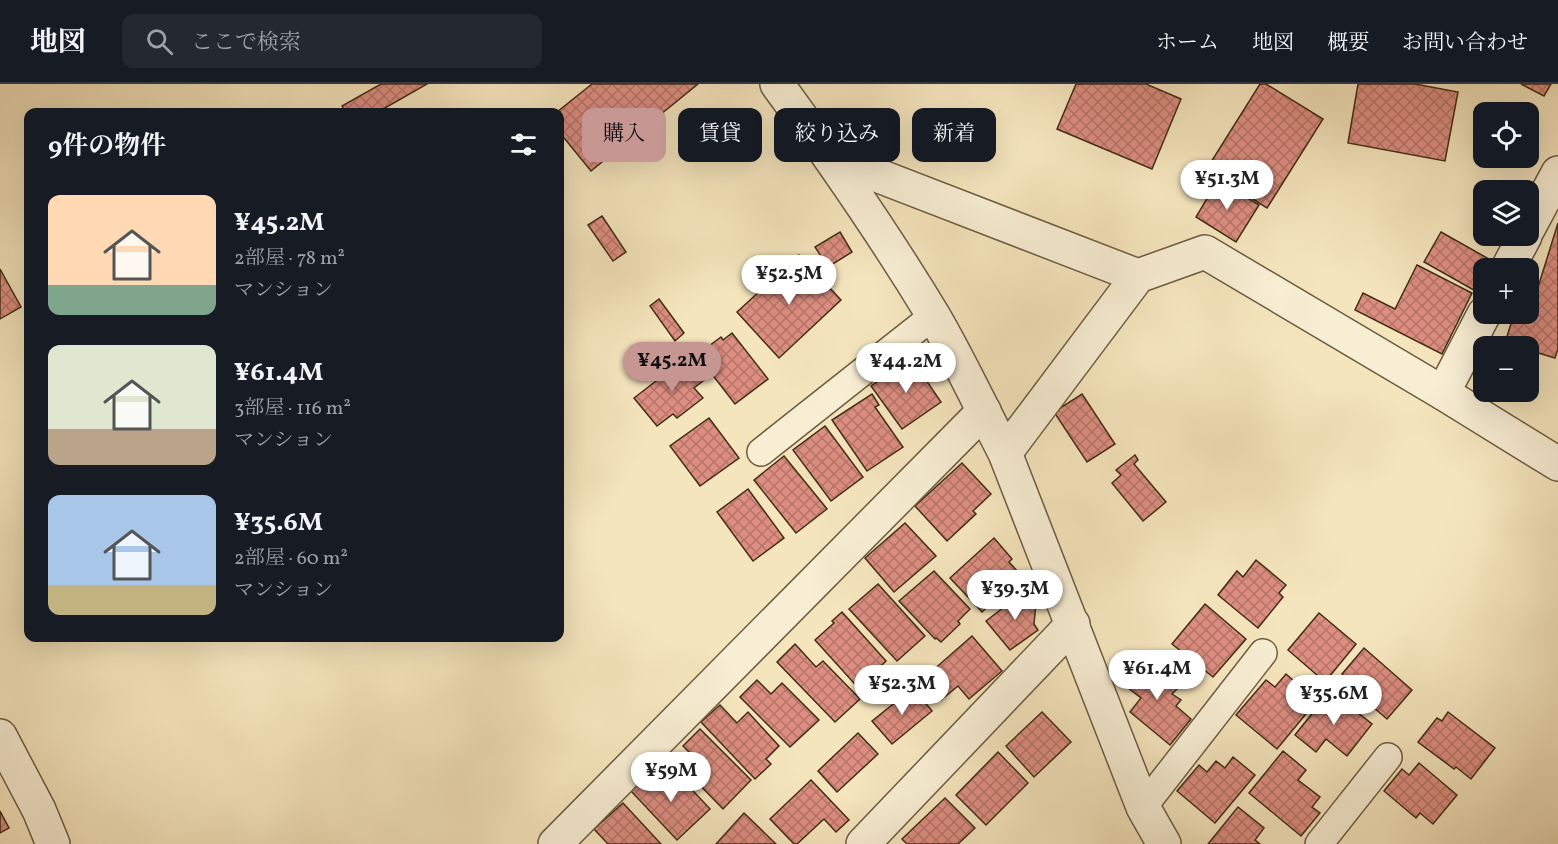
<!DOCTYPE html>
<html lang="ja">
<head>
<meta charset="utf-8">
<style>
	:root { --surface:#171b24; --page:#242831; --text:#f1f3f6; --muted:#9ea1a6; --line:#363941; --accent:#c59692 }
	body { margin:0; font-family:Vollkorn,"Noto Serif JP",serif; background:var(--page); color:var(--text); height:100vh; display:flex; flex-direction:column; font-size:22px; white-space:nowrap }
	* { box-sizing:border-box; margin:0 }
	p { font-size:20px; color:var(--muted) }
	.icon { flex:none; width:33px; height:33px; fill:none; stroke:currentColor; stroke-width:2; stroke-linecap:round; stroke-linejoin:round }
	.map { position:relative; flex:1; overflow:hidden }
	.side { position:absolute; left:24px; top:24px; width:540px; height:534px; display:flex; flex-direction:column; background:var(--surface); border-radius:12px; box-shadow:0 6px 24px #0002 }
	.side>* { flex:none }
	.banner { position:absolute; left:582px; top:24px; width:570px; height:54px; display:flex; gap:12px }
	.fabs { position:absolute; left:1473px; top:18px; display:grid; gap:12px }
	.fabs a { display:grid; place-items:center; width:66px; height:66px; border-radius:12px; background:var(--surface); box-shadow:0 6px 24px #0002; font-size:30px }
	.price { position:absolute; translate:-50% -51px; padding:0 14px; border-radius:21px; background:#fff; color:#222; font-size:20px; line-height:39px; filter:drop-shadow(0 2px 3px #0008) }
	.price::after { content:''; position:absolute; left:50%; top:36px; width:18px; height:14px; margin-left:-9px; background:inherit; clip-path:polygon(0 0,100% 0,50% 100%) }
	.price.active { background:var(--accent); color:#111 }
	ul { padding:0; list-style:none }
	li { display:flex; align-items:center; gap:18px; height:150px; padding:0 24px }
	li span { display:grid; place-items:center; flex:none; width:168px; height:120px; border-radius:12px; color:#555 }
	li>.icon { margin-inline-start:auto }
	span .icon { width:72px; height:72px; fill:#fffc; stroke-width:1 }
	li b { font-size:26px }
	h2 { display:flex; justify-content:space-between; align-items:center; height:72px; padding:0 24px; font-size:26px }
	.tag { padding:0 21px; border-radius:12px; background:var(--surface); box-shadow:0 6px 24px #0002; font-size:21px; line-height:54px }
	.tag.active { background:var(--accent); color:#111 }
	header { display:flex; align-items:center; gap:36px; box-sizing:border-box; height:84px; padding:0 30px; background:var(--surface); border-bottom:2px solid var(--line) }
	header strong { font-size:28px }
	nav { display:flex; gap:33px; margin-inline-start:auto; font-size:21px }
	.search { width:420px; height:54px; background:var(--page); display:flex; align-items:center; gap:15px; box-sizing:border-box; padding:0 21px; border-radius:12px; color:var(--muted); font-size:22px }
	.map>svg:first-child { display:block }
	.building { fill:url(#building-cross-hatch); stroke:#402e16; stroke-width:1.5 }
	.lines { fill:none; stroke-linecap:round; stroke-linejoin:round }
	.service-casing { stroke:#6d5c40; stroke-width:30 }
	.minor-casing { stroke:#6d5c40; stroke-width:36 }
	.service { stroke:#f8eed4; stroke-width:27 }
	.minor { stroke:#f8eed4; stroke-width:33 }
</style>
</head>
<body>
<header>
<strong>地図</strong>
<div class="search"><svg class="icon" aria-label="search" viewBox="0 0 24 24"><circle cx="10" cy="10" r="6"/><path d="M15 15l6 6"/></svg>ここで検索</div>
<nav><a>ホーム</a><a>地図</a><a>概要</a><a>お問い合わせ</a></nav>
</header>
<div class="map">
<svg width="1558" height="760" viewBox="0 0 1558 760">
	<defs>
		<pattern id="building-cross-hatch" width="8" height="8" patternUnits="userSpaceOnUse" patternTransform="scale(1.5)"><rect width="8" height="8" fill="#dd8e81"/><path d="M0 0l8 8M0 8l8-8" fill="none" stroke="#b57469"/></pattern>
	</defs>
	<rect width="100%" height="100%" fill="#f5e5bd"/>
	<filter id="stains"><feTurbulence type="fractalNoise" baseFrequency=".00333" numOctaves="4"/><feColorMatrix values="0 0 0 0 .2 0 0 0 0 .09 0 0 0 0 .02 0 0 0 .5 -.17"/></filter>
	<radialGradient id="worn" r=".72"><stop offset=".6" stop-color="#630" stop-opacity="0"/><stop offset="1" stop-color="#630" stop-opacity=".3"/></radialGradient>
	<g class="building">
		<path d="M381,0h46l-49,28h-32l-4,-6z"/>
		<path d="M592,0h106l-107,87 -31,-38v-21h-3z"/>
		<path d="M1076,0h70l35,15 -29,70 -95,-40z"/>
		<path d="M1260,0h6l57,35 -56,89 -61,-38z"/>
		<path d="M1358,0h57l43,8 -13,69 -97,-18z"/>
		<path d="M1521,0h30l-7,12z"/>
		<path d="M1218,96l41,25 -23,37 -40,-25z"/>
		<path d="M602,132l24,36 -13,9 -25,-36z"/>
		<path d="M1558,139v126l-3,9 -27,-8v-4h-10l-13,-3 9,-29h14v-19l7,2z"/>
		<path d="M840,148l12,20 -24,15 -13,-20z"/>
		<path d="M1441,148l55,31 -3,5h-9v18l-5,7 -55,-31z"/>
		<path d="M799,171l42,45 -62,58 -42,-46z"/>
		<path d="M1417,181l55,28 -30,61 -87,-44 8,-17 32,16z"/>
		<path d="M0,185l21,38 -21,12z"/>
		<path d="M659,215l25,34 -9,8 -25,-35z"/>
		<path d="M732,249l36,46 -33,25 -38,-49 24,-18 2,3z"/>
		<path d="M687,273l17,23 -10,8 9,10 -26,20 -4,-4 -16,12 -23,-28z"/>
		<path d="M911,274l30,44 -39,27 -31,-43z"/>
		<path d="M872,310l7,11 -4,2 28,40 -36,24 -35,-51z"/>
		<path d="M1082,310l33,50 -28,18 -33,-50z"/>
		<path d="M709,334l30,40 -39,28 -30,-40z"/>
		<path d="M825,342l38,51 -32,24 -38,-51z"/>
		<path d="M1135,371l3,5 -4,4 32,38 -23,19 -31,-38 9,-8 -5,-5z"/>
		<path d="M784,372l43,53 -31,24 -42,-53z"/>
		<path d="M962,379l29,31 -18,17 3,3 -29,27 -32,-35z"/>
		<path d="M748,405l36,49 -31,23 -36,-49z"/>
		<path d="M905,439l31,33 -42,36 -29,-34z"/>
		<path d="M994,454l18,21 -3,3 10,11 -8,8 2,3 -31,28 -32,-34z"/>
		<path d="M1256,476l30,25 -7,8 4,4 -25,31 -40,-33 19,-24 6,6z"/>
		<path d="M934,487l36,38 -12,12 2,3 -19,18 -5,-4 -1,1 -36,-38z"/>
		<path d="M878,500l47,52 -28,25 -48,-52z"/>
		<path d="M1026,506l10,13 -2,21 4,6 -28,20 -24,-29z"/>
		<path d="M1205,520l41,35 -33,38 -41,-33z"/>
		<path d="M842,528l44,49 -12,12 4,4 -16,15 -47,-52 19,-17 -2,-2z"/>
		<path d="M1319,529l37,31 -31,38 -37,-32z"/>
		<path d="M972,552l30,35 -33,28 -11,-13 -17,14 -18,-21z"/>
		<path d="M795,560l21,23 7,-6 37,38 -25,23 -58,-60z"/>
		<path d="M1364,564l48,42 -25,29 -14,-12 -2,2 -21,-17 5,-6 -13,-12z"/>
		<path d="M1149,572l20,17 -3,4 12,11 -6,6 9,6 -5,6 15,13 -21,26 -40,-33 11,-14 -17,-13z"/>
		<path d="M1286,590l24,21 -7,8 7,6 -33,40 -41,-34 30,-35 9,7z"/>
		<path d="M757,596l14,14 11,-11 37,37 -29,27 -50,-50z"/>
		<path d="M913,604l19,23 -40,33 -20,-23z"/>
		<path d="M1330,607l42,33 -25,32 -21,-17 -10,13 -21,-17z"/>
		<path d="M720,621l17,18 11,-11 31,34 -13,13 5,5 -16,15 -54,-57z"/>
		<path d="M1042,628l29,30 -37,35 -28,-31z"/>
		<path d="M1448,628l47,36 -24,31 -15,-12 -2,2 -36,-27 19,-24 5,3z"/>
		<path d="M700,645l51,51 -28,29 -36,-37 11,-11 -15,-15z"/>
		<path d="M858,649l20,21 -41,38 -19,-21z"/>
		<path d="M1283,667l23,19 -8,10 22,17 -8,10 8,6 -19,23 -52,-43z"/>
		<path d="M998,668l30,31 -42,42 -30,-30z"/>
		<path d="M1233,673l22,18 -40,48 -38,-32 22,-26 8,7 9,-11 9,7z"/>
		<path d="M1419,679l38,32 -24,29 -13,-11 -4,5 -32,-27 18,-22 7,6z"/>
		<path d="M656,684l17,18 8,-8 29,31 -33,31 -46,-49z"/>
		<path d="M811,696l38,40 -13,12 -12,-13 -27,25h-3l-24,-25z"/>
		<path d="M945,714l30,30 -17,16h-51l-5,-5z"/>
		<path d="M623,719l38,41h-53l-14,-15z"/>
		<path d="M1238,723l26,21 -9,12 5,4h-52z"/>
		<path d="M0,727l9,17 -9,5z"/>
		<path d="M744,729l32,31h-60z"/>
	</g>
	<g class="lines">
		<g class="service-casing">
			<g id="service">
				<path d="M761,368l172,-136"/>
				<path d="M1143,723l120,-154"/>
				<path d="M1319,760l69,-87"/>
			</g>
		</g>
		<g class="minor-casing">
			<g id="minor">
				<path d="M777,0c55,75 108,152 156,231 26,44 48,92 72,138l138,354 21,37"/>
				<path d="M830,73l308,119"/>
				<path d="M1528,145l30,-56"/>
				<path d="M1508,184l17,-32"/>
				<path d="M1443,309l41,-79"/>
				<path d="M1005,369l133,-177 67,-24 238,141 115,71"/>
				<path d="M0,652l39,74 14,34"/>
				<path d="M555,760l429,-433"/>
				<path d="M863,760l210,-220"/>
			</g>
		</g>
		<use href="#service" class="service"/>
		<use href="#minor" class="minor"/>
	</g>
	<rect width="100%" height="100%" filter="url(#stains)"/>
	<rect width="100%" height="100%" fill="url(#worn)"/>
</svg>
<div class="fabs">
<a><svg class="icon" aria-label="locate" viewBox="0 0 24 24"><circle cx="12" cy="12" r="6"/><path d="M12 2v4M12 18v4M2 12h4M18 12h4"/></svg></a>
<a><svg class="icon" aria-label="layers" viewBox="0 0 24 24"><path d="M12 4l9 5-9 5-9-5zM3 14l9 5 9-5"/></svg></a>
<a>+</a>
<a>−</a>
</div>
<b class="price" style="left:1227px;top:127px">¥51.3M</b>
<b class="price" style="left:789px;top:222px">¥52.5M</b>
<b class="price active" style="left:672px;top:309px">¥45.2M</b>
<b class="price" style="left:906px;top:310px">¥44.2M</b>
<b class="price" style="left:1015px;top:537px">¥39.3M</b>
<b class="price" style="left:1157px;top:617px">¥61.4M</b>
<b class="price" style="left:902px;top:632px">¥52.3M</b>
<b class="price" style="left:1334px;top:642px">¥35.6M</b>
<b class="price" style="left:671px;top:719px">¥59M</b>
<div class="banner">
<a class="tag active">購入</a>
<a class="tag">賃貸</a>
<a class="tag">絞り込み</a>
<a class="tag">新着</a>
</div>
<section class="side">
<h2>9件の物件<svg class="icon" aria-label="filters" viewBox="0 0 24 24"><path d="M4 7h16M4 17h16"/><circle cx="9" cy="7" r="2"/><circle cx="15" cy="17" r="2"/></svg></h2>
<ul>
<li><span style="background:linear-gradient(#ffd9b3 75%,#7fa58c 0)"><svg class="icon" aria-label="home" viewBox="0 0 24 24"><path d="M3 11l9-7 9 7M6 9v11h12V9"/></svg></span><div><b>¥45.2M</b><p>2部屋 · 78 m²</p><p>マンション</p></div></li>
<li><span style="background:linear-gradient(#dfe7d0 70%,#b9a48a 0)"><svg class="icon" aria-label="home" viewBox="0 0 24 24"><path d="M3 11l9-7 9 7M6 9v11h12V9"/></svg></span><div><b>¥61.4M</b><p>3部屋 · 116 m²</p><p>マンション</p></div></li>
<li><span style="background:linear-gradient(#a9c7e8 75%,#c2b280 0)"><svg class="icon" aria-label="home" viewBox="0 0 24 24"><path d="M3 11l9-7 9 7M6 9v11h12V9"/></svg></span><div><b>¥35.6M</b><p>2部屋 · 60 m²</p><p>マンション</p></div></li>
</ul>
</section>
</div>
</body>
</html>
